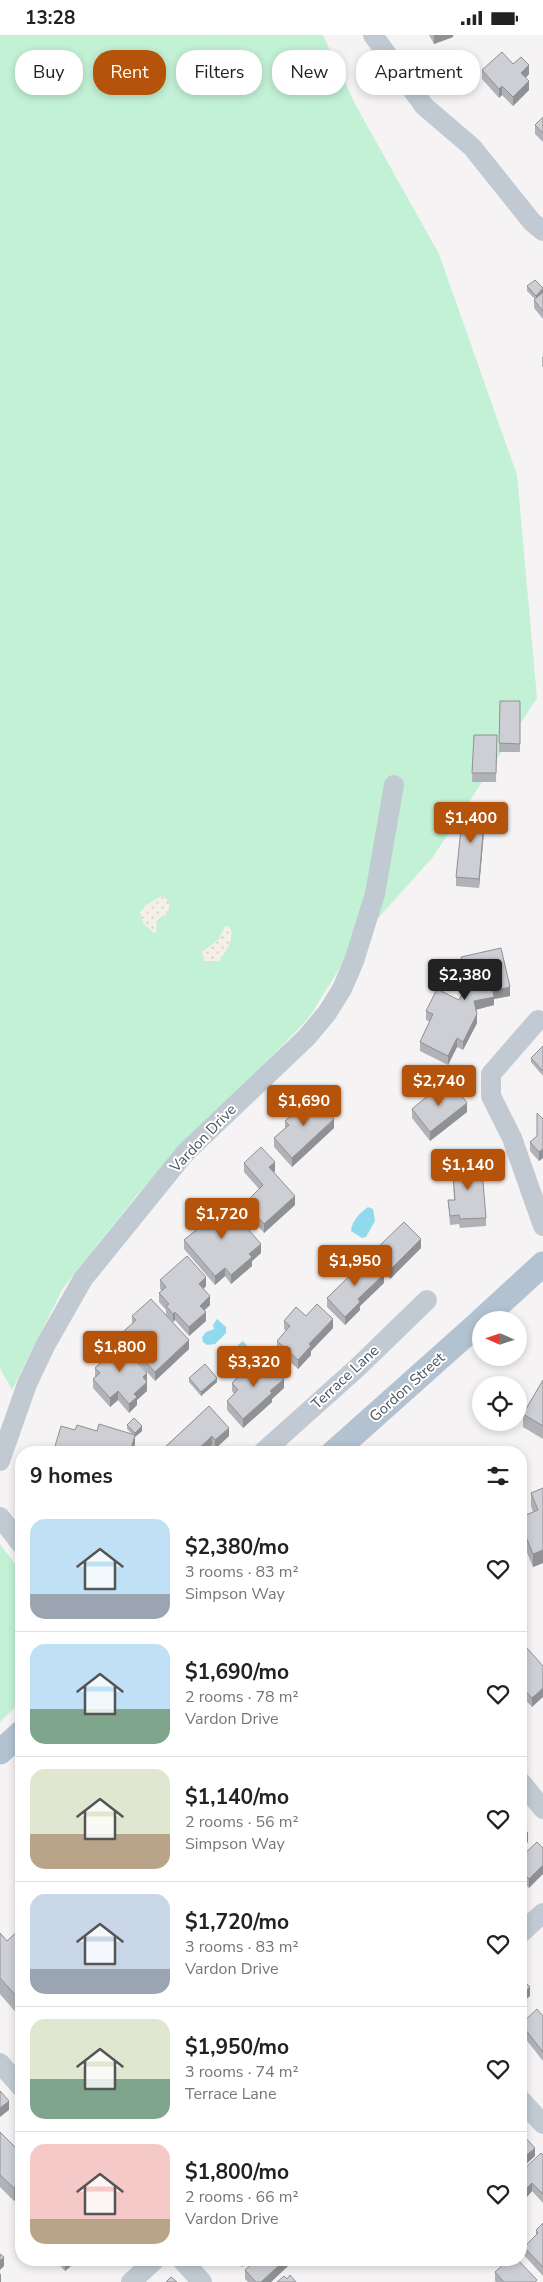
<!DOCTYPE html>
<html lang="en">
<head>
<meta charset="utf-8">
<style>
	:root { --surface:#fff; --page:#f6f6f6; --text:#222; --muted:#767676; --line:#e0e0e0; --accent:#b45309 }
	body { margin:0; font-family:"Nunito Sans",sans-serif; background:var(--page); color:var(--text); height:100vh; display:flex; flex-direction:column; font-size:19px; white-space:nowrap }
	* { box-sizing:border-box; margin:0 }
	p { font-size:16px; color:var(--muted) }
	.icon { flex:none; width:28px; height:28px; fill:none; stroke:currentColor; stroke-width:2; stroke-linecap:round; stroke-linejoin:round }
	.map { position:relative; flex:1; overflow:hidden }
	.panel { position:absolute; left:15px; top:1411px; width:512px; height:820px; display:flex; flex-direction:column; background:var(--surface); border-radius:20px; box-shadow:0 2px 8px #0003 }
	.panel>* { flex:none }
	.top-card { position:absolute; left:15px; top:15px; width:514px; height:45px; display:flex; gap:10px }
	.needle { width:32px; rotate:273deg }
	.tools { position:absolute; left:472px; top:1276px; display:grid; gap:10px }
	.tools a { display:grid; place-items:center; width:55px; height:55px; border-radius:50%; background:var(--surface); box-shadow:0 2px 8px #0003; font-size:25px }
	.price { position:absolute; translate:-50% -42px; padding:0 11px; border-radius:5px; background:var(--accent); color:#fff; font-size:16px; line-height:32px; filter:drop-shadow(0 1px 2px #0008) }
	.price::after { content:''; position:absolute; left:50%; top:30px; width:15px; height:11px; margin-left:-8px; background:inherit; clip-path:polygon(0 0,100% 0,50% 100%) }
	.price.active { background:#222; color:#fff }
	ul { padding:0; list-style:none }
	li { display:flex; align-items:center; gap:15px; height:125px; padding:0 15px }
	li+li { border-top:1px solid var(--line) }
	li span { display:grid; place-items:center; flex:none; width:140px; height:100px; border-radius:15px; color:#555 }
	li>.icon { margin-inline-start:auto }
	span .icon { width:60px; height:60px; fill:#fffc; stroke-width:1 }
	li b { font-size:21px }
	h2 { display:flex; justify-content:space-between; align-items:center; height:60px; padding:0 15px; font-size:21px }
	.tag { padding:0 18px; border-radius:20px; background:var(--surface); box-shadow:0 2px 8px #0003; font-size:18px; line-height:45px }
	.tag.active { background:var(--accent); color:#fff }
	.status { display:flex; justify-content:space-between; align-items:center; height:35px; padding:0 25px; background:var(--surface); direction:ltr }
	.status svg { height:14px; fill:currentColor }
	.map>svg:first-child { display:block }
	.grass { fill:#c3f1d5 }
	.sand { fill:url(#sand-dots) }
	.water { fill:#90daee }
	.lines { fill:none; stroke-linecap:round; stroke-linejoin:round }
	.minor { stroke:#c1cad2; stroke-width:20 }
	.major { stroke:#b3c2d1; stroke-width:25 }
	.wall { fill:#b0b2b7 }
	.shaded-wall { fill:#909195 }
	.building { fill:#cdcfd5; stroke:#909195 }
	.labels { text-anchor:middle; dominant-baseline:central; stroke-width:4; stroke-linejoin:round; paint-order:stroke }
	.street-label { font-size:15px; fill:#4a5661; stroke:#fff }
</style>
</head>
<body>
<div class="status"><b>13:28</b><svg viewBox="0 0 49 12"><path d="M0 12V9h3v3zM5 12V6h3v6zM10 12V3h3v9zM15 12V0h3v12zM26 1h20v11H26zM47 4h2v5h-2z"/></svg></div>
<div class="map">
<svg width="543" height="2247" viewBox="0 0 543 2247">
	<defs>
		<pattern id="sand-dots" width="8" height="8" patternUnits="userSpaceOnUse" patternTransform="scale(1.25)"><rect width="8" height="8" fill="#f5f0e5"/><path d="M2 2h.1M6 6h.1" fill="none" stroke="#d4d0c7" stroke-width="1.8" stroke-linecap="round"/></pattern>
	</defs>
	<rect width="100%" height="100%" fill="#f5f3f3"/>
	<g class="grass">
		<path d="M0,0h323l32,69 84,150 78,221 20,223 -104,159 -79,88 -46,74 -171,176 -74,93 -51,102 -12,-22z"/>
		<path d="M0,1509l21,28v129l-21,21z"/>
	</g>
	<g class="sand">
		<path d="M163,860l6,7c1,14 -4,12 -12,18l-1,12 -2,1 -11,-10 -3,-11 6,-7z"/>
		<path d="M225,891l5,1c5,12 -4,25 -11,34h-15l-2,-9 17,-13z"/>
	</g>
	<g class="water">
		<path d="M368,1172l5,2 2,12 -9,16 -4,1 -11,-7c1,-11 9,-18 17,-24z"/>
		<path d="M217,1284l9,8v6l-11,11 -8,1 -4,-3 -1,-5 4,-5 8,-3 -1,-4z"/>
		<path d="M243,1306l10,12 -25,21 -10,-12z"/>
	</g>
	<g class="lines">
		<g class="minor">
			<path d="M373,0l51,71 48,41 60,75 11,9"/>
			<path d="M538,985l-47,54v22l21,42 31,88"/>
			<path d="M262,1418l96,-86 69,-67"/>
			<path d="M0,1426l27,-77 19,-40 37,-65 102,-126 122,-116 20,-24 15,-24 12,-28 21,-67 19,-109"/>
			<path d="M0,1482l21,27"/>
			<path d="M521,1747l22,27"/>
			<path d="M521,1898l22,-20"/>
			<path d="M0,2028l21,24"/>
			<path d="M521,2065l22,24"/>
			<path d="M182,2225l20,22"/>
			<path d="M131,2247l24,-22"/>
		</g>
		<g class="major">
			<path d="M482,1285l61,-56"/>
			<path d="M333,1418l148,-132"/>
			<path d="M0,1717l21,-19"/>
		</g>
	</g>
	<g class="wall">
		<path d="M429,0h24v2l-19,7z"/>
		<path d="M513,29l16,10 -3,4 3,12 -16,16 -11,-11 -3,3 -17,-19v-9z"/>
		<path d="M543,82v25l-8,-8v-9z"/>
		<path d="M527,251l16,2v31l-9,-11v-8l1,-1 -8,-8z"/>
		<path d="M543,321v11l-1,-1v-9z"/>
		<path d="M500,666h20v51h-21z"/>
		<path d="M474,700h23l-1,47h-24z"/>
		<path d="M485,785l-6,68 -23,-2v-9z"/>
		<path d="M461,922l49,39 -16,3v6l-18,5 1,13 -14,27 -6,-3 -9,18 -28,-14v-9l10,-20 -4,-2v-9l33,-11 8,-10 -6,-24z"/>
		<path d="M543,1011v30l-12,-14v-4z"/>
		<path d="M435,1063l32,14 -37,29 -18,-23v-9z"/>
		<path d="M543,1084v39l-4,3 -9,-10v-9l7,-6z"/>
		<path d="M285,1086l49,7 -42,39 -18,-20v-9l11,-10z"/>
		<path d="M456,1125l30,58v8l-26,2 -1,-4 -9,1 -2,-25h6l-1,-25h3z"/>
		<path d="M244,1128l31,8 -1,1 21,33 -31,28 -19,-22v-8l14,-14 -15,-17z"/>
		<path d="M203,1179l58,39 -9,8v5l-21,18 -6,-8 -10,9 -31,-36v-9l13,-11v-5l6,-5z"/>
		<path d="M421,1213l-31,31 -17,-18v-9z"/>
		<path d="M160,1245l46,6 -3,3 7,16 -5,5 1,11 -17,15 -14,-16 -2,2 -7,-7v-5l-7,-8v-9l3,-2 -2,-2z"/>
		<path d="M384,1248l-24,23v4l-15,15 -18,-18v-9z"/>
		<path d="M132,1281l57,33 -34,32 -26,-29v-6l-5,-6v-9l8,-7z"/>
		<path d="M306,1281l27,12 -22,23v4l-13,14 -21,-19v-9l9,-10 -2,-2v-8z"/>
		<path d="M120,1316l27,22v18l-10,9v5l-8,8 -11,-13 -8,7 -17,-19v-9l2,-2v-9l5,-4 -2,-3v-8z"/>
		<path d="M253,1334l31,19 -12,11v3l-29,26 -16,-18v-9l7,-7 -2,-3v-8z"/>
		<path d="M189,1343l28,4 -16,14 -12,-14z"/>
		<path d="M543,1345v59l-20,-12v-13z"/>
		<path d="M209,1371l20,30 -14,13 -3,-4 -8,8h-46z"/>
		<path d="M127,1390l15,6 -7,6v7l-2,9h-80l22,-23 58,5 -6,-6z"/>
		<path d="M543,1453v75l-10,4 -12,-29v-21l12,-5 -2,-6v-13z"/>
		<path d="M521,1617l22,14 -11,41 -11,-12z"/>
		<path d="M543,1813l-14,40 -8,-8v-23z"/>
		<path d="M21,1893v85l-2,3 -19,-22v-61l7,8z"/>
		<path d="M543,1981v45l-22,-28v-9z"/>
		<path d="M0,2097l21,21v40l-7,8 -14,-14z"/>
		<path d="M543,2120v48l-11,-12 -6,7 -5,-5v-21z"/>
		<path d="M543,2188v53l-19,-21v-8l12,-12v-5z"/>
		<path d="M55,2225h23l-13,11z"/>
		<path d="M235,2225h14l-7,7z"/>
		<path d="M288,2225v6l-17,16h-23l-3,-3v-9z"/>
		<path d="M495,2237l42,10h-41l-1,-1z"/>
	</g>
	<g class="shaded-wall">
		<path d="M434,0h19v2l-19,7z"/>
		<path d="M529,30v9l-8,8v-9z"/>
		<path d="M529,46v9l-16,16v-9z"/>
		<path d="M502,51v9l-3,3v-9z"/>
		<path d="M543,254v5l-7,6v-4z"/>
		<path d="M485,777v8l-6,68v-9z"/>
		<path d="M510,952v9l-16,3v6l-20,5v-9l19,-10z"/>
		<path d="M477,979v9l-14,27v-8z"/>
		<path d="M457,1003v9l-9,18v-9z"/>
		<path d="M467,1068v9l-37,29v-9z"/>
		<path d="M334,1084v9l-42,39v-9z"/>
		<path d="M543,1114v9l-4,3v-9z"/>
		<path d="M275,1127v9l-6,5v-9z"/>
		<path d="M295,1161v9l-31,28v-9z"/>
		<path d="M421,1204v9l-31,31v-9z"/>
		<path d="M261,1209v9l-9,8v5l-21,18v-9l18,-21z"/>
		<path d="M225,1233v8l-10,9v-9z"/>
		<path d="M384,1239v9l-24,23v4l-15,15v-8l13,-18z"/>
		<path d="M206,1242v9l-7,7v-9z"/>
		<path d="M210,1261v9l-10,9v-8z"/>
		<path d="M175,1277v8l-2,2v-8z"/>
		<path d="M206,1277v9l-17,15v-9z"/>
		<path d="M333,1284v9l-22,23v4l-13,14v-9l11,-16z"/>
		<path d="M189,1305v9l-34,32v-9z"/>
		<path d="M147,1338v18l-10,9v5l-8,8v-9l14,-27z"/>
		<path d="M217,1343v4l-16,14v-4z"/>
		<path d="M284,1344v9l-12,11v3l-29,26v-9l27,-28z"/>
		<path d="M118,1356v9l-8,7v-9z"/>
		<path d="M142,1391v5l-7,6v-4z"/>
		<path d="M229,1393v8l-14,13v-9z"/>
		<path d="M135,1400v9l-2,9h-3z"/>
		<path d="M212,1401v9l-8,8h-10z"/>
		<path d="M543,1515v13l-10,4v-13z"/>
		<path d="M543,1653v9l-11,10v-9z"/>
		<path d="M528,1798v9l-7,6v-9z"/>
		<path d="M543,1830v9l-14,14v-9z"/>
		<path d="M530,1952v9l-9,8v-9z"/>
		<path d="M21,1962v16l-2,3v-17z"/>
		<path d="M9,2066v9l-9,7v-9z"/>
		<path d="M535,2113v8l-14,13v-9z"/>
		<path d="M21,2145v13l-7,8v-13z"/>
		<path d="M532,2148v8l-6,7v-9z"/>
		<path d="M4,2222v9l-4,4v-9z"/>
		<path d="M68,2225h10l-13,11v-8z"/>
		<path d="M242,2225h7l-7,7z"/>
		<path d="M285,2225h3v6l-17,16h-10z"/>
		<path d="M1,2238v9h-1v-7z"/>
	</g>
	<g class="building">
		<path d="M502,17l11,12 8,-7 8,8 -8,8 8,8 -16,16 -11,-11 -3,3 -17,-19z"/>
		<path d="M543,82v16l-8,-8z"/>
		<path d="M535,245l8,8 -7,8 -9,-10z"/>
		<path d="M543,257v19l-9,-11z"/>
		<path d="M500,666h20v43l-21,-1z"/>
		<path d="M474,700h23l-1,38h-24z"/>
		<path d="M463,774l22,3 -6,67 -23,-2z"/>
		<path d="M501,913l9,39 -17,4 1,6 -20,4 3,13 -14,28 -6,-4 -9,18 -28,-14 13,-28 -7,-3 11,-22 22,11 5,-10 5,-1 -8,-32z"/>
		<path d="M543,1011v25l-12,-13z"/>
		<path d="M453,1049l14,19 -37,29 -18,-23 19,-16 4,5z"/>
		<path d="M313,1061l21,23 -42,39 -18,-20 15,-13 -4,-4z"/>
		<path d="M537,1078l6,6v30l-4,3 -9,-10 7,-6z"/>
		<path d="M261,1112l14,15 -6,5 26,29 -31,28 -19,-21 18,-18 -19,-22z"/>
		<path d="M481,1123l5,60 -26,1 -1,-4 -9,1 -2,-16h7l-2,-25h4l-1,-15z"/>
		<path d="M221,1163l40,46 -12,10 3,3 -21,18 -6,-7 -10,8 -31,-36 16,-13 -3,-3 8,-7 -2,-3z"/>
		<path d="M404,1187l17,17 -31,31 -17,-18z"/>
		<path d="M187,1221l19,21 -7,7 11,12 -10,10 6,6 -17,15 -14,-15 -2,2 -7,-8 3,-2 -10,-11 7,-6 -6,-7z"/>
		<path d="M368,1223l16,16 -26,25 2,3 -15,15 -18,-19z"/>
		<path d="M151,1264l38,41 -34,32 -26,-28 3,-3 -8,-10 12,-11 -4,-4z"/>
		<path d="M317,1269l16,15 -24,25 2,2 -13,14 -21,-19 13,-15 -6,-5 12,-14 10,9z"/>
		<path d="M111,1306l9,10 4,-3 23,25 -4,4 4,5 -13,12 3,3 -8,7 -11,-13 -8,7 -17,-19 7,-6 -5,-5 9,-8 -6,-7z"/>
		<path d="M265,1323l19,21 -14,12 2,2 -29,26 -16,-18 11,-11 -6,-7 18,-17 3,3z"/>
		<path d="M205,1329l12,14 -16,14 -12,-14z"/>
		<path d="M543,1345v46l-20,-12z"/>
		<path d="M209,1371l20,22 -14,12 -3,-4 -18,17h-35z"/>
		<path d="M134,1383l8,8 -7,7 -8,-8z"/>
		<path d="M99,1389l36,11 -5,17 -4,-1v2h-73l8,-27 14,4 2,-5 20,6z"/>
		<path d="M543,1453v62l-10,4 -12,-29v-8l17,-7 -7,-17z"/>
		<path d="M526,1612l17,19v22l-11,10 -11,-12v-34z"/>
		<path d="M521,1790l7,8 -7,6z"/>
		<path d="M537,1807l6,6v17l-14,14 -8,-8v-14z"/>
		<path d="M21,1893v69l-2,2 -19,-21v-45l7,8z"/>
		<path d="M521,1943l9,9 -9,8z"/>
		<path d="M537,1974l6,7v36l-22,-28z"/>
		<path d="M0,2056l9,10 -9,7z"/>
		<path d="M0,2097l21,21v27l-7,8 -14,-13z"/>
		<path d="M521,2098l14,15 -14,12z"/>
		<path d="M541,2118l2,2v39l-11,-11 -6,6 -5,-5v-12z"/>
		<path d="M543,2188v44l-19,-20 14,-14 -2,-3z"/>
		<path d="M0,2219l4,3 -4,4z"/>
		<path d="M256,2225h29l-24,22h-5l-11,-12z"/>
		<path d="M508,2225h10l19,20 -2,2h-31l-9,-10z"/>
		<path d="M290,2240l6,7h-19l7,-6 3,3z"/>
		<path d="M171,2242l6,5h-11z"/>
	</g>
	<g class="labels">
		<g class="street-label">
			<text transform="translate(203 1103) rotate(-46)">Vardon Drive</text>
			<text transform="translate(345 1342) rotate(-43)">Terrace Lane</text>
			<text transform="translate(407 1352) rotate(-42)">Gordon Street</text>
		</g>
	</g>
</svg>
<div class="tools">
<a><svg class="needle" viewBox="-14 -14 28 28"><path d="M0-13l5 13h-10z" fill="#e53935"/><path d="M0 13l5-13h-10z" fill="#767676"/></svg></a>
<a><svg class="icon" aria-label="locate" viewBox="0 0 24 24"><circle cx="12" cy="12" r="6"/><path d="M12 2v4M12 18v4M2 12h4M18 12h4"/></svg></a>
</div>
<b class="price" style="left:471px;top:809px">$1,400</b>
<b class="price active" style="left:465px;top:966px">$2,380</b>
<b class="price" style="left:439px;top:1072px">$2,740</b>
<b class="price" style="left:304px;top:1092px">$1,690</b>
<b class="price" style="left:468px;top:1156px">$1,140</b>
<b class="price" style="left:222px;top:1205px">$1,720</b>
<b class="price" style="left:355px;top:1252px">$1,950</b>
<b class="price" style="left:120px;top:1338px">$1,800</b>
<b class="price" style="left:254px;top:1353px">$3,320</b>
<div class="top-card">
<a class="tag">Buy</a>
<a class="tag active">Rent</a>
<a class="tag">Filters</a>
<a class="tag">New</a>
<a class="tag">Apartment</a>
</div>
<section class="panel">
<h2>9 homes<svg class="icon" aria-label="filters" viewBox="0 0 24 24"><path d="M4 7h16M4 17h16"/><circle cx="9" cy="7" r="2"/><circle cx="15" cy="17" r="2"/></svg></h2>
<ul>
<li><span style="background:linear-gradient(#bfe0f5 75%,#9aa5b1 0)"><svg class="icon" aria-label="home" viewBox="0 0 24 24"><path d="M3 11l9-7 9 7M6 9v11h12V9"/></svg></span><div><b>$2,380/mo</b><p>3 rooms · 83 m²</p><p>Simpson Way</p></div><svg class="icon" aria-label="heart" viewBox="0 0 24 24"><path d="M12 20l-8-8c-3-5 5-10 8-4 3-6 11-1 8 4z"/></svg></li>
<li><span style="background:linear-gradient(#bfe0f5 65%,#7fa58c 0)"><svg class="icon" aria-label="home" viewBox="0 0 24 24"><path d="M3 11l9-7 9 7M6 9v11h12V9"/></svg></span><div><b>$1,690/mo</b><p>2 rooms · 78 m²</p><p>Vardon Drive</p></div><svg class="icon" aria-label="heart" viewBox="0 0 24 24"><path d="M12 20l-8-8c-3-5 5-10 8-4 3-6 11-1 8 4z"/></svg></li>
<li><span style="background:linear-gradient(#dfe7d0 65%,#b9a48a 0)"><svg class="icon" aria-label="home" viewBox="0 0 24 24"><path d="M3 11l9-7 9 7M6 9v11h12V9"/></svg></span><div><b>$1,140/mo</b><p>2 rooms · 56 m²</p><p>Simpson Way</p></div><svg class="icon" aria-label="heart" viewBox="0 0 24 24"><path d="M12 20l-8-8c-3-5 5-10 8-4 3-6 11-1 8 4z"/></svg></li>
<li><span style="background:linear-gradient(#c9d6e8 75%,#9aa5b1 0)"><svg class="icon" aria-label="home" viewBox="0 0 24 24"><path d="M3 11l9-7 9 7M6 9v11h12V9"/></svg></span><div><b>$1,720/mo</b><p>3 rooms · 83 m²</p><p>Vardon Drive</p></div><svg class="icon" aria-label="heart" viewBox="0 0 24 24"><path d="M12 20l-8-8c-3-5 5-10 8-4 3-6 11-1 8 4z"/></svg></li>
<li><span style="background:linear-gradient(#dfe7d0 60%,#7fa58c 0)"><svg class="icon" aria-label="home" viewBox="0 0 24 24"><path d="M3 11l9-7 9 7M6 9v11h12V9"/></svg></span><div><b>$1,950/mo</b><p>3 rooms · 74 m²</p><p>Terrace Lane</p></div><svg class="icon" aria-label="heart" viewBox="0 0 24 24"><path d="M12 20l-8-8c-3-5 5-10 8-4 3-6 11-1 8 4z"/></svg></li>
<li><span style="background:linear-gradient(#f6c9c9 75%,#b9a48a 0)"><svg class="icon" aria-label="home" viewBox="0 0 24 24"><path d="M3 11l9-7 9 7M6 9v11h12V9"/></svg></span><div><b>$1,800/mo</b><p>2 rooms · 66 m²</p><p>Vardon Drive</p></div><svg class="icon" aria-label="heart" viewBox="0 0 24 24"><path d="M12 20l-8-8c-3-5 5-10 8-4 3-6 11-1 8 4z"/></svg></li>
</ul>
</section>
</div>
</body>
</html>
